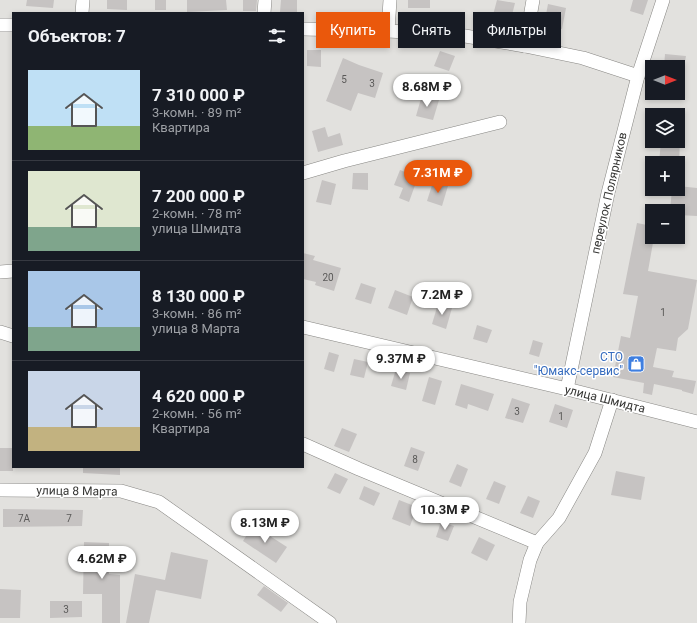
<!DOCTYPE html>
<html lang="ru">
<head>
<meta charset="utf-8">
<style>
	:root { --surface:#171b24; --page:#242831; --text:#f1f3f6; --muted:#9ea1a6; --line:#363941; --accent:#ea580c }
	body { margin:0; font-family:Roboto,sans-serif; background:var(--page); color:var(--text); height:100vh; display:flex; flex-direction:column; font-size:15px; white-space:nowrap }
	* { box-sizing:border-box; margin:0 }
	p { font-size:13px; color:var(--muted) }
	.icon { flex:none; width:22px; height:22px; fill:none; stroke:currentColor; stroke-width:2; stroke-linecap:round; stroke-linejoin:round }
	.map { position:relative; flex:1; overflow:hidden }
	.drawer { position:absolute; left:12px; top:12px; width:292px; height:456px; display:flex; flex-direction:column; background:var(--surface); border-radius:0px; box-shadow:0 2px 6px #0003 }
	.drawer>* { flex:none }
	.guide { position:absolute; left:316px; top:12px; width:321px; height:36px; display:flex; gap:8px }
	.needle { width:26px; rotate:90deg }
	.tools { position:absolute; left:645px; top:60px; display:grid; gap:8px }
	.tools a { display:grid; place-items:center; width:40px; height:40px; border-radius:0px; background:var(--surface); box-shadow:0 2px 6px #0003; font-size:20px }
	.price { position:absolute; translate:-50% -34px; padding:0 9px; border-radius:14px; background:#fff; color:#222; font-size:13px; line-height:26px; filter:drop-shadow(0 1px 2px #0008) }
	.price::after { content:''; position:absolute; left:50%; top:24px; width:12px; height:9px; margin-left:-6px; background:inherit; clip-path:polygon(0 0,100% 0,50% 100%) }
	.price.on { background:var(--accent); color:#fff }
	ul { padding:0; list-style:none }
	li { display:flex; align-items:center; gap:12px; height:100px; padding:0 16px }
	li+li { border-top:1px solid var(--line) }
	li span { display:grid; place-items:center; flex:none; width:112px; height:80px; border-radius:0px; color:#555 }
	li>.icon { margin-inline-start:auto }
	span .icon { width:48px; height:48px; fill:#fffc; stroke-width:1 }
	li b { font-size:17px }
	h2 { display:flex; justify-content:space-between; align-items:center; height:48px; padding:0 16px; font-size:17px }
	.pill { padding:0 14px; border-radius:0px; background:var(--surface); box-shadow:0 2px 6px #0003; font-size:14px; line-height:36px }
	.pill.on { background:var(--accent); color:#fff }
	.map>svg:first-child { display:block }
	.building { fill:#c6c3c2 }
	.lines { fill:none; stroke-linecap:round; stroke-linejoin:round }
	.minor-casing { stroke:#888784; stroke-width:14 }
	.minor { stroke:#fff; stroke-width:13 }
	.labels { text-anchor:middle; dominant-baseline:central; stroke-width:3; stroke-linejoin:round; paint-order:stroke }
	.number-label { font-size:10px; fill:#5a5958 }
	.street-label { font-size:12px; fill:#363634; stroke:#fff }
	.shop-label { font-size:12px; fill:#366cbe; stroke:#fff; text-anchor:end }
</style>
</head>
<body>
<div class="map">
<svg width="697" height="623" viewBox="0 0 697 623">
	<rect width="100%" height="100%" fill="#e2e1de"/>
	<g class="building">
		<path d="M27,0h27l-1,8 -27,-2z"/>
		<path d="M107,0h20v10l-20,-1z"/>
		<rect x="155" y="0" width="11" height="10"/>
		<path d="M187,0h39l1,10 -40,2z"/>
		<path d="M243,0h14l-1,11h-13z"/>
		<path d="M281,0h16v12h-17z"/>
		<rect x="408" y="0" width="22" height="8"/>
		<path d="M497,0l18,3 -4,16 -18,-4z"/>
		<path d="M633,0h15l-5,15 -13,-4z"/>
		<path d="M548,4l18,4 -4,21 -18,-4z"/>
		<path d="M307,50h14v17l-14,-1z"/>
		<path d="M440,51l15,5 -6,15 -15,-5z"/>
		<path d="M665,54l21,2 -2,11h-20z"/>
		<path d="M343,58l16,7 24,8 -8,25 -17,-5 -7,18 -25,-10z"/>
		<path d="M422,95l17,5 -6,20 -17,-4z"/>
		<path d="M325,127l3,10 12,-4 3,12 -25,7 -6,-21z"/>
		<path d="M661,141h19l-1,22h-20z"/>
		<path d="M400,170l18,7 -9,25 -10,-4 4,-10 -9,-3z"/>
		<path d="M353,173h15v17l-16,-1z"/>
		<path d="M322,180l14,4 -5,21 -15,-3z"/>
		<path d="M433,182l15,4 -6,20 -15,-5z"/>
		<path d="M678,186l19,2v28l-19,-1v-4h-8l2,-22h6z"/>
		<path d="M637,223l15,3v11h2l-6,34 49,9 -9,49 -10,9 -2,13 -19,-3 -4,19 21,4 -2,6 24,4 -3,13 -11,-3v-1l-28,-6 -2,11 -9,-2 1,-10 -31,-6 8,-41 9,2 8,-42 -15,-2z"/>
		<path d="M303,253l12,3 -2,4 28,8 -7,23 -19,-6 1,-3 -13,-3z"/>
		<path d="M361,283l15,5 -5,16 -16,-5z"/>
		<path d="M395,290l18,7 -6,18 -19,-7z"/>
		<path d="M438,304l14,4 -6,21 -14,-5z"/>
		<path d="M477,325l15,5 -5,13 -14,-4z"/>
		<path d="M533,340l10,3 -4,14 -10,-3z"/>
		<path d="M329,352l10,3 -5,17 -10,-3z"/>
		<path d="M354,359l14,3 -4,16 -14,-3z"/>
		<path d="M396,369l14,4 -4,17 -15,-4z"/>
		<path d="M429,377l13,4 -7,24 -13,-4z"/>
		<path d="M461,384l33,10 -6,17 -20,-7 -1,5 -12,-4z"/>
		<path d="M512,398l18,6 -7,19 -18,-5z"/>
		<path d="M555,404l18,6 -6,18 -18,-6z"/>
		<path d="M342,428l15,6 -8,18 -15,-6z"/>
		<path d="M411,447l14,5 -7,19 -14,-5z"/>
		<rect x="0" y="448" width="13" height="23"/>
		<path d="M457,464l11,5 -7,18 -12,-5z"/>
		<path d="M83,467h37v8l-37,-2z"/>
		<path d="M616,471l29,6 -4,23 -30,-5z"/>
		<path d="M335,473l13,6 -8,15 -13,-6z"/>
		<path d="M494,481l12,5 -7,18 -13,-5z"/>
		<path d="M364,486l16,7 -6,13 -15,-7z"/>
		<path d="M528,496l12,5 -7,17 -13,-5z"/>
		<path d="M399,500l18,7 -7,19 -18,-7z"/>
		<path d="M3,509l80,1 -1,16 -79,1z"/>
		<path d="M441,522l13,4 -6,15 -12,-4z"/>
		<path d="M253,525l34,22 -11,16 -33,-22z"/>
		<path d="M479,537l16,8 -8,16 -16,-8z"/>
		<path d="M84,542l25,1v31l11,1v48h-18v-29h-19z"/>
		<path d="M171,552l37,8 -7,39 -45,-9 -7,33h-23l9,-49 30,6z"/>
		<path d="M264,586l24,17 -7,9 -24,-17z"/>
		<path d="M0,589l21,1 -1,28h-20z"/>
		<path d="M50,601h32v16l-32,1z"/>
	</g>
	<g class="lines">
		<g class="minor-casing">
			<g id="minor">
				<path d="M82,13l1,-13"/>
				<path d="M264,13l1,-13"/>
				<path d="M0,25h13"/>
				<path d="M303,29l85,2 71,4 66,11 58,12 55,18"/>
				<path d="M388,31l2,-31"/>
				<path d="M525,46l8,-46"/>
				<path d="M303,173l41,-12 156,-39"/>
				<path d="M0,272l13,-1"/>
				<path d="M303,327l264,62 130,33"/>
				<path d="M0,332l13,4"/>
				<path d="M567,389l41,-196 30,-117 25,-76"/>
				<path d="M303,444l56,25 178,74"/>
				<path d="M0,490l121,1 38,11 171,121"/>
				<path d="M519,623l1,-21 10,-42 7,-17 22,-25 36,-65 17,-53"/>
			</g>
		</g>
		<use href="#minor" class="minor"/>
	</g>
	<defs>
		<g id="shop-square" transform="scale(0.9)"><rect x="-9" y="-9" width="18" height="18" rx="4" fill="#3f7fe0" stroke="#fff"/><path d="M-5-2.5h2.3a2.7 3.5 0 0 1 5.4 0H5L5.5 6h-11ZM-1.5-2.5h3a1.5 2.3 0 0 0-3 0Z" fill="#fff"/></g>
	</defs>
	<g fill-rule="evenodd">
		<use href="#shop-square" x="636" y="364"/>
	</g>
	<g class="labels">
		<g class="number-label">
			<text x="344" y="79">5</text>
			<text x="372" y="83">3</text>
			<text x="328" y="277">20</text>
			<text x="663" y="312">1</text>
			<text x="517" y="411">3</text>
			<text x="561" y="416">1</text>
			<text x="415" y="459">8</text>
			<text x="24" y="518">7А</text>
			<text x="69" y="518">7</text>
			<text x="66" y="609">3</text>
		</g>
		<g class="street-label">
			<text transform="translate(609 193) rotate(-77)">переулок Полярников</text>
			<text transform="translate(605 399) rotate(14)">улица Шмидта</text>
			<text transform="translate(77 491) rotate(1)">улица 8 Марта</text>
		</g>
		<g class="shop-label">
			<text x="623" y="357">СТО<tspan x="623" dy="14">"Юмакс-сервис"</tspan></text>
		</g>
	</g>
</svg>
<div class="tools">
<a><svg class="needle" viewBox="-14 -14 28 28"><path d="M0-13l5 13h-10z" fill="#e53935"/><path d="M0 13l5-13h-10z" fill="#9ea1a6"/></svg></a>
<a><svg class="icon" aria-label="layers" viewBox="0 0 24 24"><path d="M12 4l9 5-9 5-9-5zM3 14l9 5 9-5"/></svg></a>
<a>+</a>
<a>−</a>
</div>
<b class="price" style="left:427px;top:108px">8.68M ₽</b>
<b class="price on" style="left:438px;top:194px">7.31M ₽</b>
<b class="price" style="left:442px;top:316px">7.2M ₽</b>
<b class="price" style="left:401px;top:380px">9.37M ₽</b>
<b class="price" style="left:445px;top:531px">10.3M ₽</b>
<b class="price" style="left:265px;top:544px">8.13M ₽</b>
<b class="price" style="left:102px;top:580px">4.62M ₽</b>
<div class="guide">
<a class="pill on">Купить</a>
<a class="pill">Снять</a>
<a class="pill">Фильтры</a>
</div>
<section class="drawer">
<h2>Объектов: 7<svg class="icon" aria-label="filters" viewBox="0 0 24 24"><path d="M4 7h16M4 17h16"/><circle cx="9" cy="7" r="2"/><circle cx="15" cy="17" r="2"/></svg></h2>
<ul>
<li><span style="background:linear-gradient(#bfe0f5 70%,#8fb573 0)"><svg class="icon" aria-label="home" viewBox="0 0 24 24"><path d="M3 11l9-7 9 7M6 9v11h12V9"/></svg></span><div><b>7 310 000 ₽</b><p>3-комн. · 89 m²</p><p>Квартира</p></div></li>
<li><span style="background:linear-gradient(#dfe7d0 70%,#7fa58c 0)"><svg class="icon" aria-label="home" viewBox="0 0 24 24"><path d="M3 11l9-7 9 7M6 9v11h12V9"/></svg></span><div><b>7 200 000 ₽</b><p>2-комн. · 78 m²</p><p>улица Шмидта</p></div></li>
<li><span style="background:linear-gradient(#a9c7e8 70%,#7fa58c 0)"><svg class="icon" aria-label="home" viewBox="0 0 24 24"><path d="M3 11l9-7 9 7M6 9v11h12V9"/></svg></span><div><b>8 130 000 ₽</b><p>3-комн. · 86 m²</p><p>улица 8 Марта</p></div></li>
<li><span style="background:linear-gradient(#c9d6e8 70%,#c2b280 0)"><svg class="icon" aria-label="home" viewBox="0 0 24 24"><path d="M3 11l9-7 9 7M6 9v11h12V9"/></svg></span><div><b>4 620 000 ₽</b><p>2-комн. · 56 m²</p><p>Квартира</p></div></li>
</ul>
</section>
</div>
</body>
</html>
